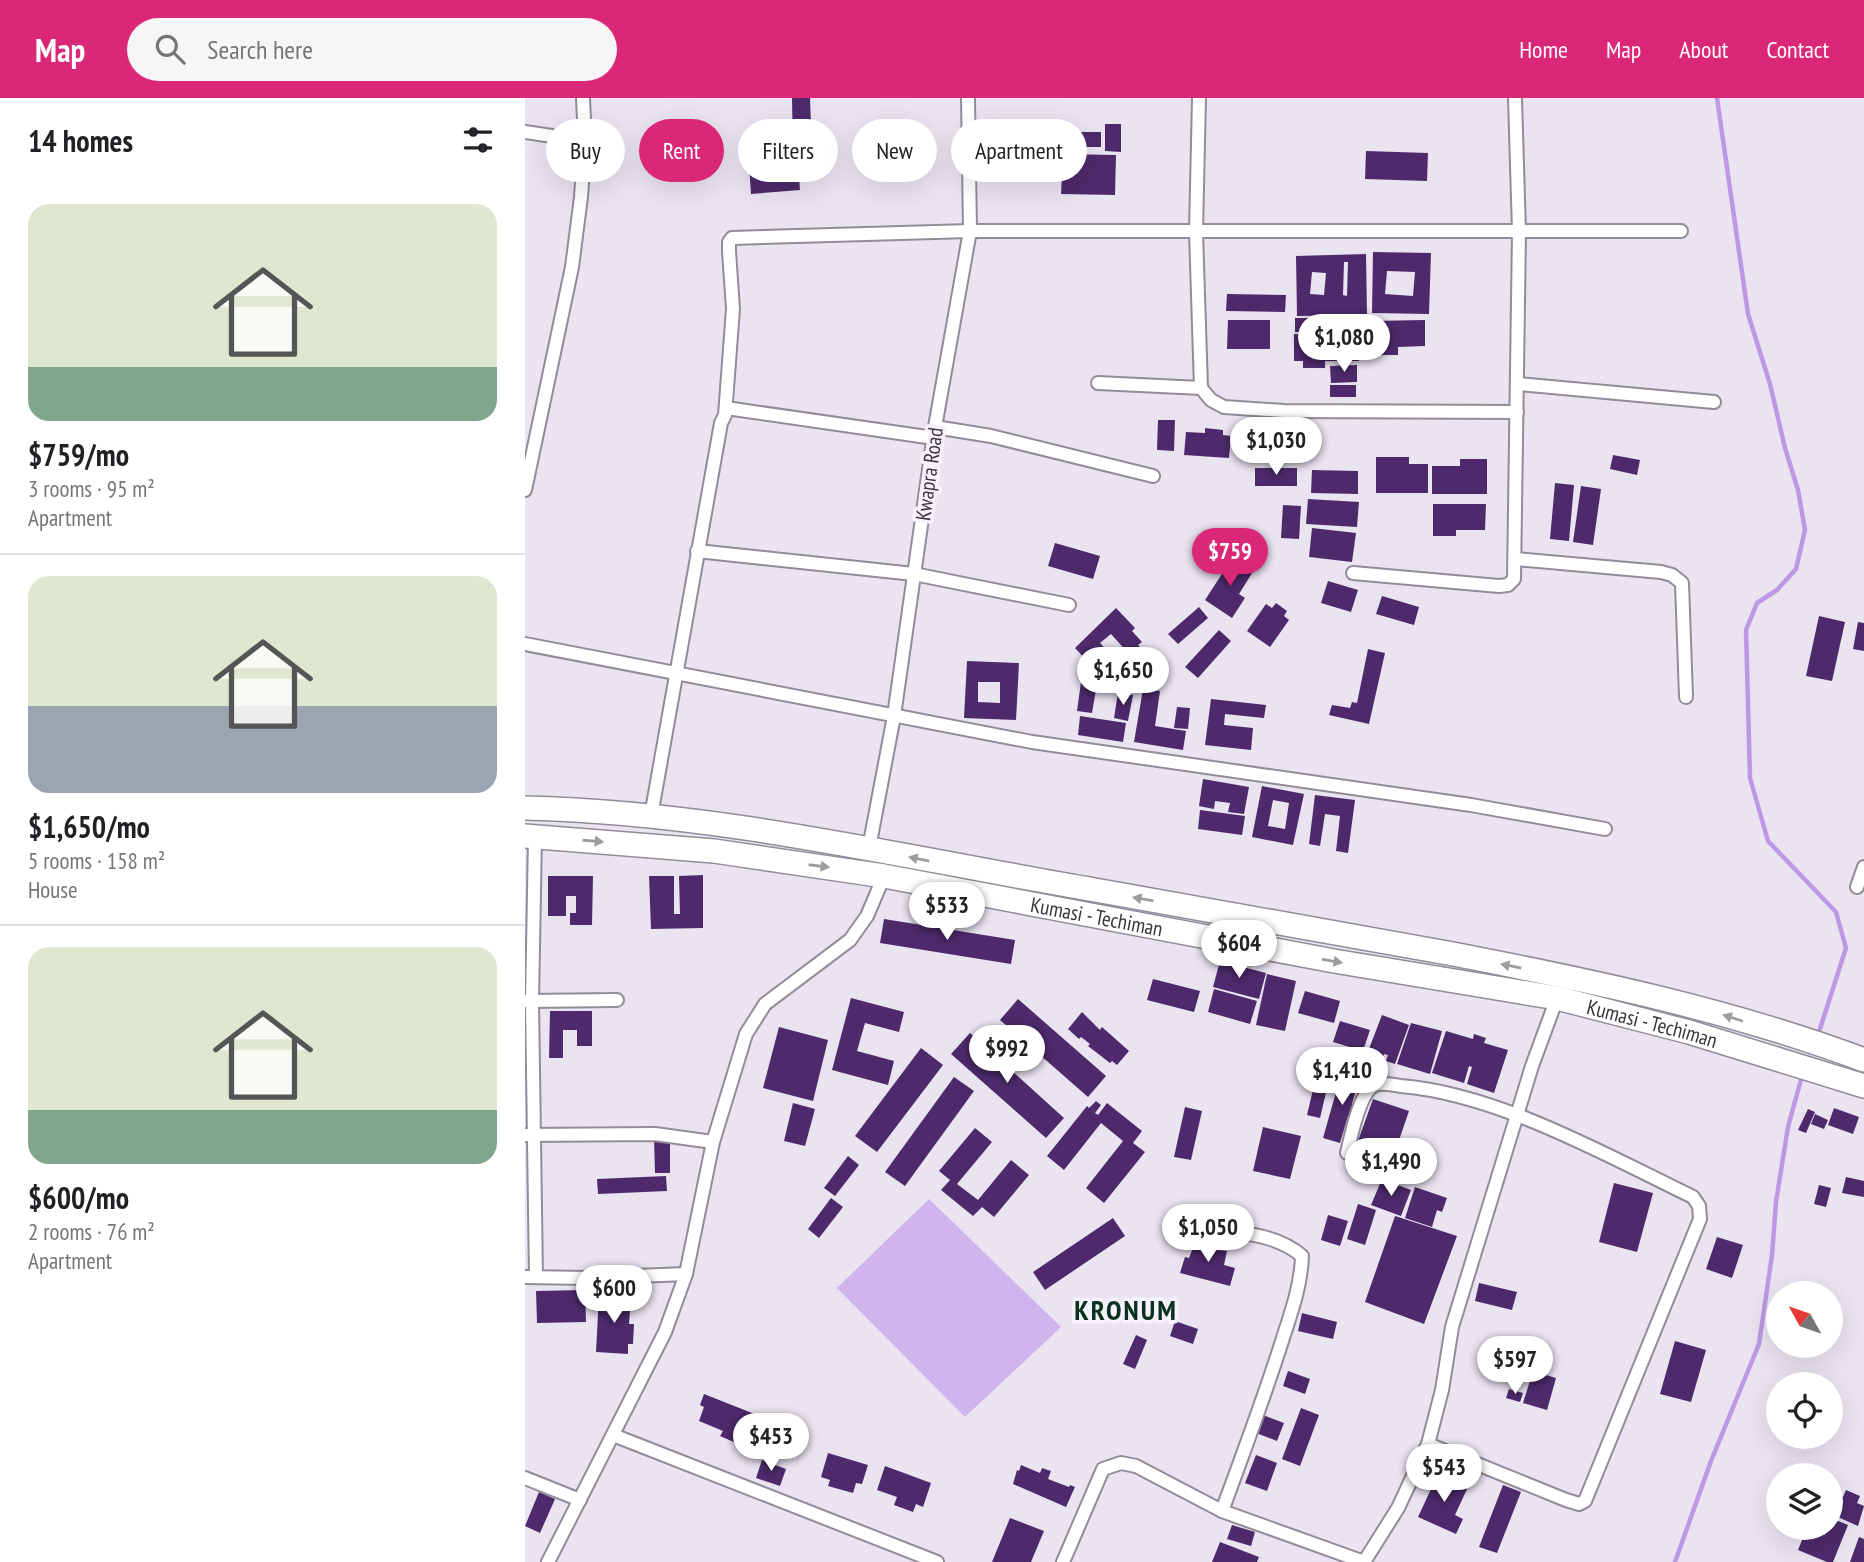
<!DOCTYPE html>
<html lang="en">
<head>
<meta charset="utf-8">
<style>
	:root { --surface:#fff; --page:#f6f6f6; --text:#202124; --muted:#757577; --line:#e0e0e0; --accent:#db2777 }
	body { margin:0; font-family:"PT Sans Narrow",sans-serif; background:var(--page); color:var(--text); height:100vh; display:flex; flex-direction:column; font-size:26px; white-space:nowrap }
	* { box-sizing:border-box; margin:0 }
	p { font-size:23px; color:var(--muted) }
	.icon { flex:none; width:38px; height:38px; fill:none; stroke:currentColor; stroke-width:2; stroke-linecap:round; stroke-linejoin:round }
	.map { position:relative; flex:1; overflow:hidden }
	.panel { display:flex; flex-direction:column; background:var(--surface); width:525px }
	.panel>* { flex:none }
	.hud { position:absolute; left:21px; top:21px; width:665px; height:63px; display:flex; gap:14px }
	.needle { width:46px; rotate:310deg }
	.tools { position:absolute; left:1241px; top:1183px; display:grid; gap:14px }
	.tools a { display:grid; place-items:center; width:77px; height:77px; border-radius:50%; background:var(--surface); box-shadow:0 7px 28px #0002; font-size:35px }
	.price { position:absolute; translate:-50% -60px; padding:0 16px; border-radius:24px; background:#fff; color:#222; font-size:23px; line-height:46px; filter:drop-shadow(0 2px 4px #0008) }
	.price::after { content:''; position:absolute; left:50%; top:42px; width:21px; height:16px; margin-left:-10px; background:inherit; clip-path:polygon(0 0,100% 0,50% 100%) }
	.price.on { background:var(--accent); color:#fff }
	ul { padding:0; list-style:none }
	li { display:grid; align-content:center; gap:14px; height:371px; padding:0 28px }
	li+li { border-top:2px solid var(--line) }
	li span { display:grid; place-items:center; height:217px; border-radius:21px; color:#555 }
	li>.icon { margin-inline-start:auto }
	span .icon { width:126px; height:126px; fill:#fffc; stroke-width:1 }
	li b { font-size:30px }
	h2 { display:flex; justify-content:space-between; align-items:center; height:84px; padding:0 28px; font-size:30px }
	.pill { padding:0 24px; border-radius:32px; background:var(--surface); box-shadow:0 7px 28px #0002; font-size:24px; line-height:63px }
	.pill.on { background:var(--accent); color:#fff }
	header { display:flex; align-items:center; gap:42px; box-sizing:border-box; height:98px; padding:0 35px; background:var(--accent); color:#fff }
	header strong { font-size:33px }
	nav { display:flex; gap:38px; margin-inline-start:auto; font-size:24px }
	.search { width:490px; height:63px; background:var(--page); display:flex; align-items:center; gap:18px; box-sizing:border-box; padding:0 24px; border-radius:38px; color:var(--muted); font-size:26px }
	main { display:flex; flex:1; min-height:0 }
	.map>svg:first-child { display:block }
	.park { fill:#d0b4ed }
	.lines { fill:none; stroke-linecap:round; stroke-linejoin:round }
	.stream { stroke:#be98e4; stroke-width:4.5 }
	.building { fill:#4e2a6c; fill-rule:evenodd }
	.street-casing { stroke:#918c98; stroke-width:16 }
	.highway-casing { stroke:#918c98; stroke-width:26 }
	.street { stroke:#fff; stroke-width:12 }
	.highway { stroke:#fff; stroke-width:23 }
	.oneway { fill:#9c9b9e }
	.labels { text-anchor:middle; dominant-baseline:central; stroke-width:7; stroke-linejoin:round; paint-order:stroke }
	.street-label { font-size:21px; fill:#39373c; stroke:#f7f1ff }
	.district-label { font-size:28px; font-weight:bold; letter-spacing:2px; fill:#08321c; stroke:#f7f1ff }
</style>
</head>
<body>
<header>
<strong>Map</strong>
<div class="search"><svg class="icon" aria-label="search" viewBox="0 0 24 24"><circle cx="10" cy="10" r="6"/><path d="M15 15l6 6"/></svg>Search here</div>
<nav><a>Home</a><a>Map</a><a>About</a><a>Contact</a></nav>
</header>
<main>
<section class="panel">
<h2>14 homes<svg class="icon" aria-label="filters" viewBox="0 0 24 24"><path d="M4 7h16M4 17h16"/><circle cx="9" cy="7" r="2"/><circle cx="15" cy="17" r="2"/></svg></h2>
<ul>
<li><span style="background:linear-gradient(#dfe7d0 75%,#7fa58c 0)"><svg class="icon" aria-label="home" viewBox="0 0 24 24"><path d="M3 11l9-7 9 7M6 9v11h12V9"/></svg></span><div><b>$759/mo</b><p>3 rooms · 95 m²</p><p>Apartment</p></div></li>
<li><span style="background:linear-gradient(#dfe7d0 60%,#9aa5b1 0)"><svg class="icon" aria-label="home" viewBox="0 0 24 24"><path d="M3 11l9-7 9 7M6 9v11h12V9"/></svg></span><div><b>$1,650/mo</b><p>5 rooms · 158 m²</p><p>House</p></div></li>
<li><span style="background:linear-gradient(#dfe7d0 75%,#7fa58c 0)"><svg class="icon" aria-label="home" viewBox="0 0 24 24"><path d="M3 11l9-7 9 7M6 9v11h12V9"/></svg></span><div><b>$600/mo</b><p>2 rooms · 76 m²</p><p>Apartment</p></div></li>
</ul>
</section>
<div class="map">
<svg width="1339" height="1464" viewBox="0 0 1339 1464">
	<rect width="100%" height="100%" fill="#eae4f1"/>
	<path class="park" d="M404,1101l132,128 -96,90 -128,-129z"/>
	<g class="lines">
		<g class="stream">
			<path d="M1192,0l31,216 22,70 15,64 13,42 7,40 -9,39 -19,21 -20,13 -11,27 4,148 18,63 68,71 10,36 -28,87"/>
			<path d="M1150,1464l36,-101 48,-117 13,-89 4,-53 12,-75 14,-51"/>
		</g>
	</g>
	<g class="building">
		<path d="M267,0h18l2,55 -19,1z"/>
		<path d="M580,26h16v28l-16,-1z"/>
		<rect x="533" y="34" width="43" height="15"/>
		<path d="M841,53l62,2 -1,28 -62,-2z"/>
		<path d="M538,56l53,1 -1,40 -54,-1z"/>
		<path d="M273,64l2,28 -49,4 -2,-28z"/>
		<path d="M848,154l58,1 -2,61 -57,-1zM862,173l28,1 -2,24 -28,-2z"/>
		<path d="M841,156l1,61 -70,1 -1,-60zM819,164h4l-1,34 -4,-1zM787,174l14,1 -2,22 -14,-1z"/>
		<path d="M702,196l59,1 -1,17 -59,-1z"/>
		<rect x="770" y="220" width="69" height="14"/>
		<path d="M703,222h42v29h-43z"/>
		<path d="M900,222v26l-27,1v8h-28v-34z"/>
		<path d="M769,236l66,2 -1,25h-34v7h-22v-7h-9z"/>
		<path d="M832,267v17l-26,1 -1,-17z"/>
		<rect x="805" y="287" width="26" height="12"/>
		<path d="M633,322h17l-1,31 -17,-1z"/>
		<path d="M680,330l18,2v5l8,1 -2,22 -45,-3 2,-23 19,1z"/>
		<path d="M781,334l1,11 -14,1 -1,-11z"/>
		<path d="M1088,357l27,5 -3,15 -27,-6z"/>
		<path d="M851,359h33v7h19v29h-52z"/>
		<path d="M935,361h27v35h-55v-28h28z"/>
		<rect x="730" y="370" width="42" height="18"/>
		<path d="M787,372l46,1v23l-47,-1z"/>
		<path d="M1030,385l19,2 -5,56 -19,-2z"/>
		<path d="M1056,388l20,3 -8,56 -20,-3z"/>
		<path d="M783,401l51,3 -2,25 -51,-3z"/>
		<path d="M908,406h53l-1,26h-29v6h-23z"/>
		<path d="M758,407l18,1 -2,33 -18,-1z"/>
		<path d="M787,430l44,5 -4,29 -43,-5z"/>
		<path d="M530,445l45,13 -7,23 -45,-13z"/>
		<path d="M708,459l21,13 -15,24 6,4 -13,20 -27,-18z"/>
		<path d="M803,483l30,9 -7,22 -30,-9z"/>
		<path d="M857,498l37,11 -5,18 -38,-11z"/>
		<path d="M751,505l11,8 -3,5 5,4 -19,27 -23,-16 19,-27 6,4z"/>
		<path d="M674,509l9,11 -30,26 -10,-10z"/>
		<path d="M591,510l19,20 -3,3 10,11 -4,3 7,7 -35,33 -35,-37zM586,536l17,19 -11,9 -17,-19z"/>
		<path d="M1294,518l26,6 -13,59 -26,-5z"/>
		<path d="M1333,524l6,1v28l-11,-2z"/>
		<path d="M694,532l12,11 -33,37 -13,-11z"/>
		<path d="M843,551l17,4 -16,71 -40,-9 3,-10 18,3 2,-6 5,1z"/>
		<path d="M442,563l52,2 -3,57 -52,-2zM453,584h22v21l-22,-1z"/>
		<path d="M556,584l16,2 -5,29 -15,-2z"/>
		<path d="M618,591l17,2 -5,35 31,5 -3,19 -49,-8z"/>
		<path d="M593,595l15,2 -5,26 -14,-3z"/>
		<path d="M686,601l55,6 -2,13 -39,-4 -1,11 29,3 -2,22 -46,-5z"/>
		<path d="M652,609l13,1 -2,21 -14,-1z"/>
		<path d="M555,618l46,7 -3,19 -45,-7z"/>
		<path d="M678,681l46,8 -5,27 -16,-2 2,-9 -15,-2 -1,8 -15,-3z"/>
		<path d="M737,688l42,8 -11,51 -41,-8zM748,702l16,3 -4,26 -17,-3z"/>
		<path d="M790,697l40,5 -7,53 -12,-2 4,-35 -15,-2 -5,32 -11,-2z"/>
		<path d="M675,712l45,6 -3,19 -44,-6z"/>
		<path d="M178,777v53l-52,1 -2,-53h25v38h6l-1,-38z"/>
		<path d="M23,778h45l-1,49h-22v-12h6v-17h-10v20h-18z"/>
		<path d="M359,821l131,21 -4,24 -131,-21z"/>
		<path d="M695,863l46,12 -7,26 -46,-12z"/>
		<path d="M742,876l29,7 -11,50 -29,-6z"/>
		<path d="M628,881l47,12 -6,21 -47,-12z"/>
		<path d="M689,891l43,12 -7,23 -42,-12z"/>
		<path d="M780,893l35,10 -6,22 -36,-10z"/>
		<path d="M326,900l53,14 -5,20 -34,-9 -8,28 37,10 -6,24 -56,-15z"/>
		<path d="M493,901l88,77 -18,21 -88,-77z"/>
		<path d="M25,913h42v35h-15v-16h-14v28h-14z"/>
		<path d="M557,914l18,18 2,-3 27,24 -12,14 -5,-4 -2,2 -22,-17 2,-2 -9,-7 -2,2 -11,-10z"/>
		<path d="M857,917l27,10 -14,39 -9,-3 2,-6 -4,-1 -2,5 -15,-5z"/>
		<path d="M815,923l30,9 -7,21 -30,-9z"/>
		<path d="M886,925l31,8 -12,43 -33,-10z"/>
		<path d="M254,929l49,13 -15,61 -50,-13z"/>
		<path d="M921,933l27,8 1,-5 12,4 -2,5 24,7 -14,43 -27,-9 5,-17 -3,-1 -5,17 -32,-10z"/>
		<path d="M445,935l94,85 -18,20 -95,-84z"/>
		<path d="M396,950l22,17 -66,87 -22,-16z"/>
		<path d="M817,973l18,5 -8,28 6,2 -3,12 -7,-2 -8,27 -17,-5z"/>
		<path d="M429,979l20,14 -69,95 -20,-14z"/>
		<path d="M791,979l13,3 -9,38 -13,-3z"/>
		<path d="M848,1001l36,12 -22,64 -37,-12z"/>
		<path d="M571,1003l5,4 -6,8 3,2 9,-12 35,28 -9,12 12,9 -41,51 -18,-15 37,-47 -22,-18 -37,47 -17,-14 40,-50 2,2z"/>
		<path d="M268,1005l22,6 -10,37 -21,-5z"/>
		<path d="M660,1009l17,4 -11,49 -17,-3z"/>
		<path d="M1309,1010l25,9 -6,17 -25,-9z"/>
		<path d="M1283,1011l7,3 -9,21 -8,-3z"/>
		<path d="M1290,1016l13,6 -4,9 -13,-5z"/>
		<path d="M738,1029l38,9 -11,43 -37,-8z"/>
		<path d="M450,1030l17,14 -35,42 21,16 33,-40 18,15 -35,42 -12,-10 -9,9 -32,-26 9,-10 -11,-9z"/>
		<path d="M145,1040v35h-15l-1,-34z"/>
		<path d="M323,1058l11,9 -24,31 -11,-8z"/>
		<path d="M141,1078l1,15 -69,3 -1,-15z"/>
		<path d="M1321,1079l18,4v16l-22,-4z"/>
		<path d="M857,1081l29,11 -10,26 -30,-11z"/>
		<path d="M1089,1085l39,10 -16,59 -38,-10z"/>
		<path d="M1294,1087l12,3 -5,19 -12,-3z"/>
		<path d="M890,1089l32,11 -5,14 -5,-2 -5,17 -27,-9z"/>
		<path d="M306,1100l12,9 -24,31 -11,-9z"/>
		<path d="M833,1106l18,6 -11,35 -18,-6z"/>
		<path d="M803,1117l20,6 -8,25 -19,-6z"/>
		<path d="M870,1118l62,20 -33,88 -59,-22z"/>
		<path d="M588,1120l12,18 -80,54 -12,-18z"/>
		<path d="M1192,1139l26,8 -11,33 -26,-9z"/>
		<path d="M671,1142l15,4 -1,5 17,2 -3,14 11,3 -5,18 -50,-13 5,-16 4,1z"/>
		<path d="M954,1185l38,9 -5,18 -37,-9z"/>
		<path d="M60,1192l1,32 -49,1 -1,-32z"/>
		<path d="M74,1197l32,2 -2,27h5l-1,20h-5v10l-32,-2z"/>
		<path d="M777,1215l35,9 -4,17 -35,-8z"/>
		<path d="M650,1223l23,8 -5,15 -23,-8z"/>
		<path d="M611,1237l11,5 -12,29 -12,-5z"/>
		<path d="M1150,1243l31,9 -15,52 -31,-8z"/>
		<path d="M763,1273l22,8 -5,15 -22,-8z"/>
		<path d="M1008,1273l23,7 -9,32 -24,-7z"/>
		<path d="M984,1291l14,4 -3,9 -14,-4z"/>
		<path d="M179,1296l53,21 -10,25 -9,-3 -2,6 -16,-7 3,-5 -24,-10 5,-14 -4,-2z"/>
		<path d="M776,1310l18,7 -19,51 -18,-7z"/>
		<path d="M738,1317l21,8 -7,18 -21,-8z"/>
		<path d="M303,1355l40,12 -6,19 -6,-1 -3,10 -25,-7 2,-6 -9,-3z"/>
		<path d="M731,1357l21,8 -10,28 -22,-8z"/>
		<path d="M237,1362l24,9 -6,17 -24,-8z"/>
		<path d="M496,1367l19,8 2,-5 9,3 -3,8 21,8 1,-2 5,2 -9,20 -53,-23 4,-14 2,1z"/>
		<path d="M360,1368l46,17 -8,24 -7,-3 -3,8 -19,-7 3,-8 -20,-7z"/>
		<path d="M913,1376l30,13 -13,28 8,4 -7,15 -38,-17z"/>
		<path d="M978,1387l18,7 -24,61 -18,-6z"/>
		<path d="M1321,1392l14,6 -3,7 7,3 -6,20 -27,-12v-8l5,-12 7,3z"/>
		<path d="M14,1394l16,7 -15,34 -15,-7z"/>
		<path d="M485,1420l34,13 -13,31h-39z"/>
		<path d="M1306,1420l17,7 -15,37h-6l-29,-12 9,-22h24z"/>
		<path d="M707,1427l23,7 -4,14 -24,-7z"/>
		<path d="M1334,1439l5,2v23h-14z"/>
		<path d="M695,1444l39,15 -2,5h-45z"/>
	</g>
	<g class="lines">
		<g class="street-casing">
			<g id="street">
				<path d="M674,0l-3,134 5,156 10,12 13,7 60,4 233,1"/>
				<path d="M0,34l60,9"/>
				<path d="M573,285l103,5"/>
				<path d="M993,286l196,18"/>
				<path d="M201,310l208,30"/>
				<path d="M410,329l56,9 162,40"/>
				<path d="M0,392l47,-223 9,-70 4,-56 -2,-43"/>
				<path d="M172,453l217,23 155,31"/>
				<path d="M991,461l145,13 11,3 10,8 4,114"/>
				<path d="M828,475l146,13 9,-1 6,-6 5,-347 -4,-134"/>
				<path d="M0,546l507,98 439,63 134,24"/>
				<path d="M126,718l70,-393 4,-8 8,-106 -4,-58v-9l3,-4 238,-7h711"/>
				<path d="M10,739l-3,164 4,276"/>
				<path d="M344,750l25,-132 41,-289 35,-196 -2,-133"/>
				<path d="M1332,789l7,-20"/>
				<path d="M0,903l92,-1"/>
				<path d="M0,1037l130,-1 58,8"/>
				<path d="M822,1055c4,-16 12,-61 28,-68 7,-3 18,0 26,1 97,8 205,69 292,111l6,9 1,13 -115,282 -6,3 -13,-4 -138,-56"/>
				<path d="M678,1129c35,6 72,6 99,29 -1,30 -11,57 -20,85 -18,57 -39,113 -60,170"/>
				<path d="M0,1179l61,1 100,-4"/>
				<path d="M88,1337l324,127"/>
				<path d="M0,1380l55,22"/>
				<path d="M23,1464l117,-230 21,-58 27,-132 33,-108 19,-30 85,-64 17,-24 17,-40"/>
				<path d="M538,1464l40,-93 18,-6 15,3 86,45 142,51"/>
				<path d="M839,1464l34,-54 30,-64 14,-54 10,-63 80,-261 25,-68"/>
			</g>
		</g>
		<g class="highway-casing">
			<g id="highway">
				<path d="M0,710c192,4 381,50 570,82 119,21 238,42 358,64 139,27 278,56 411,106"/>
				<path id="s1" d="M0,738l189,15 170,25 450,85 223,37 132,34 175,54"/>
			</g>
		</g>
		<use href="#street" class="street"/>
		<use href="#highway" class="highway"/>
	</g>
	<defs><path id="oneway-solid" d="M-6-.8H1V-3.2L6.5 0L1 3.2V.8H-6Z" transform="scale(1.75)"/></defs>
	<g class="oneway">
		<use href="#oneway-solid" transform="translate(68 743) rotate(5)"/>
		<use href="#oneway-solid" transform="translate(394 761) rotate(-168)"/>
		<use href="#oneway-solid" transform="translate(294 768) rotate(8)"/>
		<use href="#oneway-solid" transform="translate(618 801) rotate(-170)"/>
		<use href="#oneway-solid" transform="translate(807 863) rotate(10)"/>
		<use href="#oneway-solid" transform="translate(986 868) rotate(-169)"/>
		<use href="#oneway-solid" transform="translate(1208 920) rotate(-162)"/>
	</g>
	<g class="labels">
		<g class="street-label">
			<text transform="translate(404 376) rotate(-82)">Kwapra Road</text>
			<text stroke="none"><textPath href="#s1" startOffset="578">Kumasi - Techiman</textPath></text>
			<text stroke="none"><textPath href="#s1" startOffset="1144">Kumasi - Techiman</textPath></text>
		</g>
		<g class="district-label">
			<text x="601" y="1211">KRONUM</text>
		</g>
	</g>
</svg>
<div class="tools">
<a><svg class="needle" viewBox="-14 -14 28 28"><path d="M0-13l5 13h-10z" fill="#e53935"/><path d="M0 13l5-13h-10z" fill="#757577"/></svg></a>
<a><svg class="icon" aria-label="locate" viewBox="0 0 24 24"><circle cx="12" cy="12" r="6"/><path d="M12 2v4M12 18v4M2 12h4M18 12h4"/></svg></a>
<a><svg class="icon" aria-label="layers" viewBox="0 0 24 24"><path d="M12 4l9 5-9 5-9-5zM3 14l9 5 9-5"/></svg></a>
</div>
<b class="price" style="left:819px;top:276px">$1,080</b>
<b class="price" style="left:751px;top:379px">$1,030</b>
<b class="price on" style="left:705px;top:490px">$759</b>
<b class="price" style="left:598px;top:609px">$1,650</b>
<b class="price" style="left:422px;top:844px">$533</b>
<b class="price" style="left:714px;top:882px">$604</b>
<b class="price" style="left:482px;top:987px">$992</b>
<b class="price" style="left:817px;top:1009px">$1,410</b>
<b class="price" style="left:866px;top:1100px">$1,490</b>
<b class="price" style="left:683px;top:1166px">$1,050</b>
<b class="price" style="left:89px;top:1227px">$600</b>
<b class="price" style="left:990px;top:1298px">$597</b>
<b class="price" style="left:246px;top:1375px">$453</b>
<b class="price" style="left:919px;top:1406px">$543</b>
<div class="hud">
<a class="pill">Buy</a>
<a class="pill on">Rent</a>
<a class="pill">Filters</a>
<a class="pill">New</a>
<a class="pill">Apartment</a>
</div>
</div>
</main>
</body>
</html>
